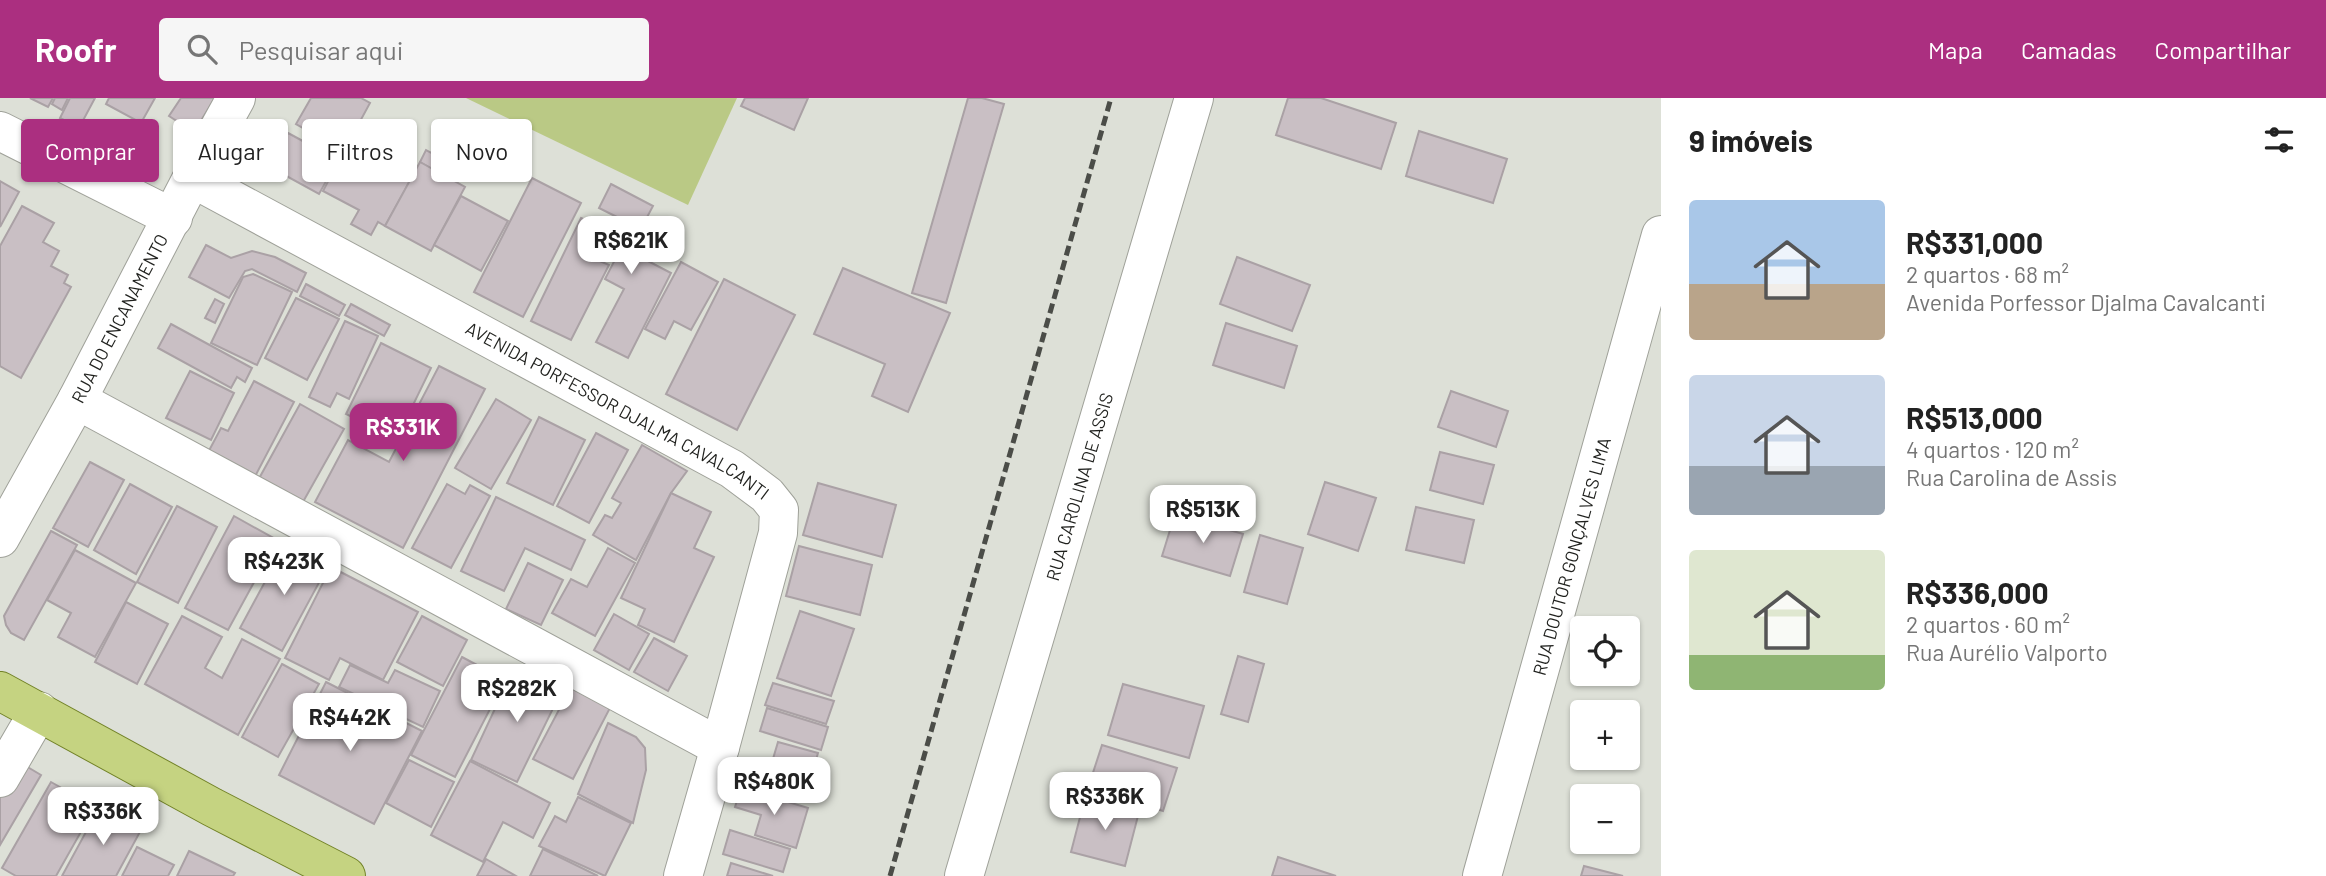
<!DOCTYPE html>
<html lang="pt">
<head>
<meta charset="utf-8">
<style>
	:root { --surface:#fff; --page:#f6f6f6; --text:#222; --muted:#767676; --accent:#ab2f80 }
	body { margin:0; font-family:Barlow,sans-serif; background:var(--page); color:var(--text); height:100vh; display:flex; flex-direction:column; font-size:26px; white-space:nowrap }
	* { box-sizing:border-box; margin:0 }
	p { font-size:23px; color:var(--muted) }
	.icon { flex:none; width:38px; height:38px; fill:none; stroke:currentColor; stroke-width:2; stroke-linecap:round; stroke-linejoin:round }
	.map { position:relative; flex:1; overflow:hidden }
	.details { display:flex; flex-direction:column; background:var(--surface); width:665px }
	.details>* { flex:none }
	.guide { position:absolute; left:21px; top:21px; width:665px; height:63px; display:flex; gap:14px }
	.buttons { position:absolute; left:1570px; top:518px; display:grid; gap:14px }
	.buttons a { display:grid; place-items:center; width:70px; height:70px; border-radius:7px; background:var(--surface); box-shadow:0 2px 5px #0004; font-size:35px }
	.price { position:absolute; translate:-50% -60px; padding:0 16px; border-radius:14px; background:#fff; color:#222; font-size:23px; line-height:46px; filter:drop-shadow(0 2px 4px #0008) }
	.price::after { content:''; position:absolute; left:50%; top:42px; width:21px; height:16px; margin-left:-10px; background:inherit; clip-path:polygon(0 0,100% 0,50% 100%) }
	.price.current { background:var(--accent); color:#fff }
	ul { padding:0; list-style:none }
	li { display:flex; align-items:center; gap:21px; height:175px; padding:0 28px }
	li span { display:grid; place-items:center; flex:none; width:196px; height:140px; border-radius:7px; color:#555 }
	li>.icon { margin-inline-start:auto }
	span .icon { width:84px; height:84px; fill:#fffc; stroke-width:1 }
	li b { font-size:30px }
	h2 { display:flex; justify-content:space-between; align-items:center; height:84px; padding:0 28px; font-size:30px }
	.chip { padding:0 24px; border-radius:7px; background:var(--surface); box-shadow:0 2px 5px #0004; font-size:24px; line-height:63px }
	.chip.current { background:var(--accent); color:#fff }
	header { display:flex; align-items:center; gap:42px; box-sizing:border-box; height:98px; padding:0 35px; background:var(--accent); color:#fff }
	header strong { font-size:33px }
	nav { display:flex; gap:38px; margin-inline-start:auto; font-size:24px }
	.search { width:490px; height:63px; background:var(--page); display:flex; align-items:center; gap:18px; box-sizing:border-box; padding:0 24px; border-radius:7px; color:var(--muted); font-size:26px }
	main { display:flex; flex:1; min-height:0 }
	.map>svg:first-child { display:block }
	.park { fill:#bac985 }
	.building { fill:#c9bfc4; stroke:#aaa1a5; stroke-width:2 }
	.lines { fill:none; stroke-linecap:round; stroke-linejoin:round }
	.minor-casing { stroke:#9fa199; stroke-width:40 }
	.major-casing { stroke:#728227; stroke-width:40 }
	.minor { stroke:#fff; stroke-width:38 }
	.major { stroke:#c5d381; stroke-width:38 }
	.rail { stroke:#4b4d48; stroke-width:5; stroke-dasharray:10 5; stroke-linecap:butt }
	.labels { text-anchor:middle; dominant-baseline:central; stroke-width:5; stroke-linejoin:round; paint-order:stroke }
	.street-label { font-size:18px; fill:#1f201d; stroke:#dde0d7 }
</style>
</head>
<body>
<header>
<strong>Roofr</strong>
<div class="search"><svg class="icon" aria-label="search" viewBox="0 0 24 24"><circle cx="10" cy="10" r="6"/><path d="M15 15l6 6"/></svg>Pesquisar aqui</div>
<nav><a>Mapa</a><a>Camadas</a><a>Compartilhar</a></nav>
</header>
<main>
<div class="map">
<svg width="1661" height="778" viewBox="0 0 1661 778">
	<rect width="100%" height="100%" fill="#dde0d7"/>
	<path class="park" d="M466,0h271l-49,107z"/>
	<g class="building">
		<path d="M30,0h23l-5,9z"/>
		<path d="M55,0h13l-6,12 -10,-6z"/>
		<path d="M70,0h25l-16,30 -19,-10z"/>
		<path d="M109,0h46l-14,25 -35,-19z"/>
		<path d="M181,0h34l-21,34 -25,-16z"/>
		<path d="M311,0h50l9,5 -26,48 -48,-27z"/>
		<path d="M745,0h63l-14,32 -53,-24z"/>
		<path d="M968,0h14l22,6 -58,199 -34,-10z"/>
		<path d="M1288,0h33l75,25 -15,46 -105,-34z"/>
		<path d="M355,32l42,22 -8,15 22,12 -26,47 -7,-4 -7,13 -20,-11 8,-14 -36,-19z"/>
		<path d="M1419,33l88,28 -14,44 -87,-27z"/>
		<path d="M288,35l50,27 -19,34 -49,-27z"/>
		<path d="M452,41l29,16 -11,20 -9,-5 -6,12 -35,-20 6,-12 15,8z"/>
		<path d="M420,64l45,25 -34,64 -46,-25z"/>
		<path d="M532,80l49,25 -58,114 -49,-25z"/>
		<path d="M0,83l19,11 -19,35z"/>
		<path d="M611,86l42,22 -16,30 16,7 -9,16 27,14 -43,85 -32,-16 28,-53 -19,-10 28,-54 -34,-17z"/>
		<path d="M461,98l47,25 -27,50 -47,-26z"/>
		<path d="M22,108l32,17 -11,19 16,9 -8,15 17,9 -4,8 7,4 -50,91 -21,-12v-120z"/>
		<path d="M581,120l27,13 -13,28 14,6 -38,75 -40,-19z"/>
		<path d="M206,147l25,13 21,-7 23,6 31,16 -9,19 -45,-23 -7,2 -16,27 -40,-21z"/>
		<path d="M1237,159l73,28 -18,46 -72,-27z"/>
		<path d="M681,164l37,20 -27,48 -17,-9 -9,18 -20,-10z"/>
		<path d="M843,170l107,45 -42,99 -36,-16 13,-32 -71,-30z"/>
		<path d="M253,176l39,18 -35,73 -46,-22 32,-66z"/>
		<path d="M724,181l71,36 -58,115 -71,-36z"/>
		<path d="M306,186l39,21 -6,11 -39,-20z"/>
		<path d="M296,200l43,21 -32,61 -42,-22z"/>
		<path d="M215,201l9,5 -9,19 -10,-5z"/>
		<path d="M351,206l39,21 -6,11 -39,-21z"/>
		<path d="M345,223l33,15 -29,63 -12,-6 -7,14 -21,-10z"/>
		<path d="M1226,225l71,23 -13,42 -71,-23z"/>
		<path d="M171,226l81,44 -7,14 -8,-5 -6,11 -73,-40z"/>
		<path d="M381,245l50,25 -34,70 -51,-24z"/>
		<path d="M439,268l46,23 -82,159 -88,-46 33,-62 41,22z"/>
		<path d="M190,273l44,22 -23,47 -45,-22z"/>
		<path d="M254,283l40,21 -43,82 -47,-24 17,-32 7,3z"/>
		<path d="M1451,293l57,20 -12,36 -58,-20z"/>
		<path d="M496,301l35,21 -40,69 -36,-21z"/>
		<path d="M300,306l44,25 -45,80 -43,-25z"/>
		<path d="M539,319l46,23 -32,65 -46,-22z"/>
		<path d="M596,335l32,17 -39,73 -32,-17z"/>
		<path d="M642,347l45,26 -16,22 -35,67 -43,-25 12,-20 7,3 9,-15 -9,-5z"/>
		<path d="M1440,354l54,13 -11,39 -53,-14z"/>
		<path d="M90,364l34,18 -36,67 -35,-19z"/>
		<path d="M1325,384l51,16 -18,53 -50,-17z"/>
		<path d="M818,385l78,22 -14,52 -79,-22z"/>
		<path d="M130,386l42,23 -36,67 -42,-24z"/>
		<path d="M447,386l18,10 5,-9 20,11 -39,72 -39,-20z"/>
		<path d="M671,395l40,19 -17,36 20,9 -40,85 -36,-17 7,-16 -24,-11z"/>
		<path d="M496,399l89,43 -14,30 -46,-22 -21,43 -43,-20z"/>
		<path d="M177,408l40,21 -39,76 -41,-21z"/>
		<path d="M1416,409l58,13 -10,43 -58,-13z"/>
		<path d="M1175,416l68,20 -13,42 -68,-20z"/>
		<path d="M234,418l43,24 -49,90 -43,-22z"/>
		<path d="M51,433l26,14 -53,95 -13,-7 -5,-8 -2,-9z"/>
		<path d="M1260,437l43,13 -16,56 -43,-12z"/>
		<path d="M286,445l42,23 -46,85 -42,-23z"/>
		<path d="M799,448l73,19 -12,50 -74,-19z"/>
		<path d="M608,450l27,15 -40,73 -43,-23 19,-34 16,8z"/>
		<path d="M75,452l61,33 -41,74 -37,-20 13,-24 -24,-13z"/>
		<path d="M528,465l35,17 -22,45 -35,-16z"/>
		<path d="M331,469l87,45 -35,68 -43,-22 -11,22 -44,-22z"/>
		<path d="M126,504l42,22 -31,60 -42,-22z"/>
		<path d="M800,513l54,18 -23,67 -54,-18z"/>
		<path d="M614,516l35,20 -20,36 -35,-20z"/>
		<path d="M182,518l40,21 -17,31 17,10 20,-39 38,20 -42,76 -93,-51z"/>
		<path d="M422,518l45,24 -24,46 -46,-24z"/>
		<path d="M654,540l33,18 -19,35 -34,-19z"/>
		<path d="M1238,558l26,8 -16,58 -27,-8z"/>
		<path d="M462,559l43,23 -50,97 -44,-22z"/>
		<path d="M282,566l37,20 -41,73 -36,-20z"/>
		<path d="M350,567l38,18 7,-13 45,21 -17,36 -84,-40z"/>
		<path d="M515,568l48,22 -46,94 -46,-22z"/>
		<path d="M326,584l96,49 -48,93 -95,-49z"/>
		<path d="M773,585l61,18 -8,23 -61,-19z"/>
		<path d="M1123,586l81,22 -15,52 -81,-23z"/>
		<path d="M572,587l39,21 -38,73 -40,-20z"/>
		<path d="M767,610l61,19 -7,23 -61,-19z"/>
		<path d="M608,625l28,14 9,11 1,22 -13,53 -55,-29z"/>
		<path d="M778,644l40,11 -14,48 -40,-12z"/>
		<path d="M1102,647l75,23 -14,43 -75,-23z"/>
		<path d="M409,662l45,22 -23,45 -45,-24z"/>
		<path d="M470,663l80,42 -17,35 -30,-16 -20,40 -52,-27z"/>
		<path d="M19,664l22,13 -41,70v-50z"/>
		<path d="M51,684l44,25 -39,69h-40l-14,-8z"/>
		<path d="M741,690l67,20 -12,40 -41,-13 6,-20 -26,-8z"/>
		<path d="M578,699l53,26 -26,53 -66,-30 16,-30 11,6z"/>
		<path d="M1085,700l54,14 -14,54 -54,-14z"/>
		<path d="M99,710l42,22 -25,46h-54z"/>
		<path d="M730,732l60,19 -7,23 -60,-18z"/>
		<path d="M137,749l37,18 -6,11h-46z"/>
		<path d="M543,751l55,27h-68z"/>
		<path d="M189,753l46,22 -2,3h-56z"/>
		<path d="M1278,759l58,19h-64z"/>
		<path d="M486,761l30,17h-39z"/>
		<path d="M731,765l42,13h-46z"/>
		<path d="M1584,768l39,10h-42z"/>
	</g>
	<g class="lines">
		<g class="minor-casing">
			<g id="minor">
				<path d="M0,33l173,87"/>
				<path id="s1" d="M192,80l540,291 35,26 12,15 -1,23 -58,214 -37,129"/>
				<path d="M77,302l643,347"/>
				<path id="s2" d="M0,440l77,-138 115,-222 44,-80"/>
				<path d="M0,680l39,-67"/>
				<path id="s3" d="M964,778l230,-778"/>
				<path id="s4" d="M1482,778l179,-641"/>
			</g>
		</g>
		<g class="major-casing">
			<path id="major" d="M0,593l212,116 134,69"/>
		</g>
		<use href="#minor" class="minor"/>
		<use href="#major" class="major"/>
		<path class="rail" d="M890,778l221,-778"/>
	</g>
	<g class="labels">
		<g class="street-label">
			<text stroke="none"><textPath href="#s2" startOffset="250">RUA DO ENCANAMENTO</textPath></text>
			<text stroke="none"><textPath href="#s1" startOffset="485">AVENIDA PORFESSOR DJALMA CAVALCANTI</textPath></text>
			<text stroke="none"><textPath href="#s3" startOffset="406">RUA CAROLINA DE ASSIS</textPath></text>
			<text stroke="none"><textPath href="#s4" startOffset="332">RUA DOUTOR GONÇALVES LIMA</textPath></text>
		</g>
	</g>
</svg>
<div class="buttons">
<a><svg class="icon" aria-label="locate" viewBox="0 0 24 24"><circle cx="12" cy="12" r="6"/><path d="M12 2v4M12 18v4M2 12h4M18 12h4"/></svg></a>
<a>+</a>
<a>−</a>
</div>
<b class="price" style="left:631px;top:178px">R$621K</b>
<b class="price current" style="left:403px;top:365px">R$331K</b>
<b class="price" style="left:1203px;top:447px">R$513K</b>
<b class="price" style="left:284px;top:499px">R$423K</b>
<b class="price" style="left:517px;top:626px">R$282K</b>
<b class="price" style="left:350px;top:655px">R$442K</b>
<b class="price" style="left:774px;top:719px">R$480K</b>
<b class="price" style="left:1105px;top:734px">R$336K</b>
<b class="price" style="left:103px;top:749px">R$336K</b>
<div class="guide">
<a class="chip current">Comprar</a>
<a class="chip">Alugar</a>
<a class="chip">Filtros</a>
<a class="chip">Novo</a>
</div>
</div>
<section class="details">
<h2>9 imóveis<svg class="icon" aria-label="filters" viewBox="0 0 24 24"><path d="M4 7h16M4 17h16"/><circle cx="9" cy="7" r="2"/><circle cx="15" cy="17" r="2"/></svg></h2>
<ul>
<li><span style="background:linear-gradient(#a9c7e8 60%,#b9a48a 0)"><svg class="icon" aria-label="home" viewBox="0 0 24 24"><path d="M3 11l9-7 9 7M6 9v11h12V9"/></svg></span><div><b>R$331,000</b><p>2 quartos · 68 m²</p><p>Avenida Porfessor Djalma Cavalcanti</p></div></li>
<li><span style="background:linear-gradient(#c9d6e8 65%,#9aa5b1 0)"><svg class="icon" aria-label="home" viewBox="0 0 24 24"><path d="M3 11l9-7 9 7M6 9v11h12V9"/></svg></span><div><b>R$513,000</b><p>4 quartos · 120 m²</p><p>Rua Carolina de Assis</p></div></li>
<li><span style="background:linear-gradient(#dfe7d0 75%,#8fb573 0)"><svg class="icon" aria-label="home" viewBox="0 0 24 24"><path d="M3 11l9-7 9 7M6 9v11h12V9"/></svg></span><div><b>R$336,000</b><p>2 quartos · 60 m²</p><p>Rua Aurélio Valporto</p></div></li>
</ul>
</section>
</main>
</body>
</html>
